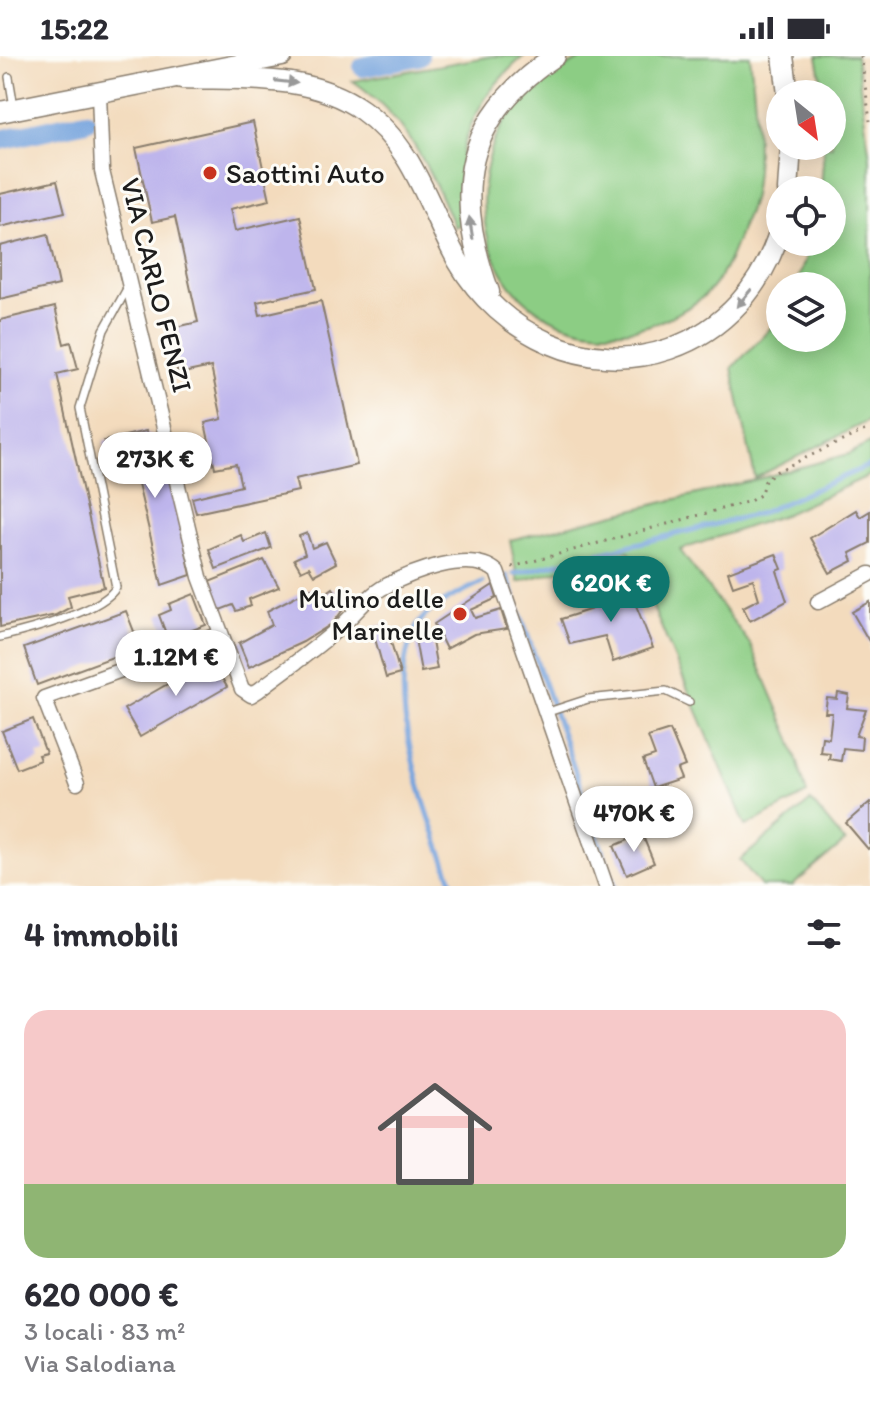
<!DOCTYPE html>
<html lang="it">
<head>
<meta charset="utf-8">
<style>
	:root { --surface:#fff; --page:#f2f2f3; --text:#2b2b33; --muted:#7c7c81; --line:#e1e1e2; --accent:#0f766e }
	body { margin:0; font-family:Itim,sans-serif; background:var(--page); color:var(--text); height:100vh; display:flex; flex-direction:column; font-size:30px; white-space:nowrap }
	* { box-sizing:border-box; margin:0 }
	p { font-size:26px; color:var(--muted) }
	.icon { flex:none; width:44px; height:44px; fill:none; stroke:currentColor; stroke-width:2; stroke-linecap:round; stroke-linejoin:round }
	.map { position:relative; height:830px; overflow:hidden }
	.details { display:flex; flex-direction:column; background:var(--surface); flex:1 }
	.details>* { flex:none }
	.needle { width:52px; rotate:150deg }
	.buttons { position:absolute; left:766px; top:24px; display:grid; gap:16px }
	.buttons a { display:grid; place-items:center; width:80px; height:80px; border-radius:50%; background:var(--surface); box-shadow:0 4px 20px #0003; font-size:40px }
	.price { position:absolute; translate:-50% -68px; padding:0 18px; border-radius:28px; background:#fff; color:#222; font-size:26px; line-height:52px; filter:drop-shadow(0 2px 4px #0008) }
	.price::after { content:''; position:absolute; left:50%; top:48px; width:24px; height:18px; margin-left:-12px; background:inherit; clip-path:polygon(0 0,100% 0,50% 100%) }
	.price.active { background:var(--accent); color:#fff }
	ul { padding:0; list-style:none }
	li { display:grid; align-content:center; gap:16px; height:424px; padding:0 24px }
	li+li { border-top:2px solid var(--line) }
	li span { display:grid; place-items:center; height:248px; border-radius:24px; color:#555 }
	li>.icon { margin-inline-start:auto }
	span .icon { width:144px; height:144px; fill:#fffc; stroke-width:1 }
	li b { font-size:34px }
	h2 { display:flex; justify-content:space-between; align-items:center; height:96px; padding:0 24px; font-size:34px }
	.status { display:flex; justify-content:space-between; align-items:center; height:56px; padding:0 40px; background:var(--surface); direction:ltr }
	.status svg { height:22px; fill:currentColor }
	.map>svg:first-child { display:block }
	.green { fill:#8ccd84; stroke:#547450; stroke-width:2 }
	.lines { fill:none; stroke-linecap:round; stroke-linejoin:round }
	.stream { stroke:#74a3dd; stroke-width:5 }
	.canal { stroke:#74a3dd; stroke-width:20 }
	.building { fill:#beb5ec }
	.lane-casing { stroke:#887c6c; stroke-width:10 }
	.street-casing { stroke:#887c6c; stroke-width:17 }
	.secondary-casing { stroke:#887c6c; stroke-width:23 }
	.path { stroke:#887c6c; stroke-width:3; stroke-dasharray:2 6; stroke-linecap:butt }
	.lane { stroke:#fff; stroke-width:7 }
	.street { stroke:#fff; stroke-width:14 }
	.secondary { stroke:#fff; stroke-width:20 }
	.oneway { fill:#999 }
	.poi-dot { fill:#c8321e; stroke:#fdfcf7; stroke-width:3 }
	.labels { text-anchor:middle; dominant-baseline:central; stroke-width:6; stroke-linejoin:round; paint-order:stroke }
	.poi-label { font-size:28px; fill:#1c1c1c; stroke:#fdfcf7; text-anchor:start }
	.street-label { font-size:28px; fill:#1c1c1c; stroke:#fdfcf7 }
</style>
</head>
<body>
<div class="status"><b>15:22</b><svg viewBox="0 0 49 12"><path d="M0 12V9h3v3zM5 12V6h3v6zM10 12V3h3v9zM15 12V0h3v12zM26 1h20v11H26zM47 4h2v5h-2z"/></svg></div>
<div class="map">
<svg width="870" height="830" viewBox="0 0 870 830">
	<rect width="100%" height="100%" fill="#fdfcf7"/>
	<filter id="ink" filterUnits="userSpaceOnUse"><feTurbulence type="fractalNoise" baseFrequency=".0125" numOctaves="2"/><feDisplacementMap in="SourceGraphic" scale="16" xChannelSelector="R" yChannelSelector="G"/><feConvolveMatrix kernelMatrix="1 2 1 2 8 2 1 2 1" color-interpolation-filters="sRGB"/></filter>
	<filter id="wash" filterUnits="userSpaceOnUse"><feTurbulence type="fractalNoise" baseFrequency=".006" numOctaves="4" result="noise"/><feDisplacementMap in="SourceGraphic" scale="32" xChannelSelector="R" yChannelSelector="G"/><feGaussianBlur stdDeviation="1.8" result="paint"/><feColorMatrix in="noise" values="0 0 0 0 0 0 0 0 0 0 0 0 0 0 0 0 0 1.4 0 .05"/><feComposite in="paint" operator="in"/></filter>
	<g filter="url(#wash)">
		<rect width="100%" height="100%" fill="#f3dbbd"/>
		<g class="green">
			<path d="M492,0h32c-57,48 -69,97 -65,169l-5,2c-25,-59 -47,-109 -101,-146z"/>
			<path d="M587,0h163c5,45 11,93 3,139 -2,12 -8,23 -12,34 -7,20 -16,44 -30,60 -11,13 -30,23 -45,30 -98,43 -192,-27 -182,-133 7,-70 44,-100 103,-130z"/>
			<path d="M817,0h39l14,102v262l-115,58 -23,-110 37,-38 11,-18v26h52v-52h-36l15,-44h21v-52h-11l3,-44h8v-52h-8z"/>
			<path d="M870,387v32l-84,39 -106,36 70,94 41,95 16,55 -61,32 -117,-275 -111,31 -8,-42 244,-60 95,-26z"/>
			<path d="M811,745l34,41 -53,44h-31l-21,-26z"/>
		</g>
		<g class="lines">
			<g class="stream">
				<path d="M514,518l247,-61 109,-48"/>
				<path d="M507,520l108,310"/>
				<path d="M454,830c-25,-67 -75,-192 -37,-260 11,-20 46,-34 65,-44"/>
			</g>
			<g class="canal">
				<path d="M363,11l56,-11"/>
				<path d="M0,84l86,-19"/>
			</g>
		</g>
		<g id="blocks">
			<g class="building">
				<path d="M253,66l17,78 -40,9 5,22 65,-15 16,73 -59,13 3,13 61,-14 36,164 -62,14 3,12 -102,22 -4,-15 49,-12 -5,-22 -21,4 -10,-45 17,-4 -11,-52 -33,7 -10,-45 30,-7 -23,-105 -23,5 -16,-74z"/>
				<path d="M57,125l8,31 -65,15v-33z"/>
				<path d="M48,178l11,51 -59,14v-53z"/>
				<path d="M55,251l9,37 7,-2 7,27 -21,5 47,213 -36,9 3,11 -15,8 -56,12v-307z"/>
				<path d="M146,375l1,4 15,4 29,136 -29,10 -29,-122 -23,6 -6,-28z"/>
				<path d="M856,454l4,7 10,-6v32l-20,10 3,8 -23,12 -20,-35z"/>
				<path d="M266,477l5,15 -55,21 -7,-20 32,-14 3,7z"/>
				<path d="M307,477l5,15 14,-6 10,21 -22,12 -5,-8 -8,4 -7,-12 11,-5 -6,-18z"/>
				<path d="M776,498l6,15 -5,2 10,30 -37,20 -7,-14 16,-8 -6,-20 -20,7 -5,-14z"/>
				<path d="M264,504l15,27 -30,12 2,7 -15,5 -3,-6 -13,5 -11,-28z"/>
				<path d="M493,529l4,13 -26,12 4,8 26,-8 6,19 -33,5 -28,15 -12,-25z"/>
				<path d="M628,529l25,63 -40,14 -8,-26 -35,8 -9,-25 34,-11 -3,-10z"/>
				<path d="M311,532l7,11 15,-11 12,19 -12,16 -30,19 -54,25 -10,-24 33,-18 -5,-14z"/>
				<path d="M194,538l12,31 -38,14 -9,-24 12,-5 -2,-6z"/>
				<path d="M870,546v41l-18,-31z"/>
				<path d="M126,555l14,36 -103,38 -13,-37z"/>
				<path d="M386,568l14,50 -14,4 -14,-50z"/>
				<path d="M431,580l6,33 -16,3 -6,-33z"/>
				<path d="M211,603l16,28 -87,50 -16,-28z"/>
				<path d="M838,637l11,2 -2,13 19,2 -10,26 6,1 -1,13 -18,-2 -2,13 -12,-2 1,-6 -10,-1 2,-15 7,1 3,-25h-7l2,-15 10,1z"/>
				<path d="M33,663l13,34 -8,2 2,5 -23,9 -15,-38z"/>
				<path d="M670,674l15,36 -8,3 4,10 -28,9 -10,-28 12,-4 -7,-19z"/>
				<path d="M870,746v45l-2,2 -22,-26z"/>
				<path d="M642,778l12,29 -27,12 -13,-29z"/>
			</g>
		</g>
	</g>
	<g filter="url(#ink)">
		<use href="#blocks" fill-opacity="0" stroke="#887c6c" stroke-width="2"/>
		<g class="lines">
			<g class="lane-casing">
				<g id="lane">
					<path d="M9,21l5,30"/>
					<path d="M0,581c26,-6 104,-26 116,-50l-36,-179 24,-78 24,-43"/>
					<path d="M545,657l43,-14 78,-8 23,11"/>
				</g>
			</g>
			<g class="street-casing">
				<g id="street">
					<path d="M99,38l3,77 98,406 42,112 9,6 8,-5c27,-21 57,-41 82,-64 14,-12 26,-29 41,-38 28,-15 88,-40 115,-16l109,314"/>
					<path d="M818,546l52,-28"/>
					<path d="M77,727l-33,-85 177,-64"/>
				</g>
			</g>
			<g class="secondary-casing">
				<g id="secondary">
					<path d="M783,0l5,38"/>
					<path d="M181,22c61,2 129,-5 181,32 53,37 66,98 96,151 42,73 130,116 211,88 56,-19 94,-64 111,-119"/>
					<path d="M0,56l282,-56"/>
					<path d="M788,134l3,-44"/>
					<path d="M489,236c-37,-101 -26,-174 66,-236"/>
				</g>
			</g>
			<g class="path">
				<path d="M861,0l9,65"/>
				<path d="M512,511l238,-66 10,-6 5,-14 8,-8 97,-45"/>
			</g>
			<use href="#lane" class="lane"/>
			<use href="#street" class="street"/>
			<use href="#secondary" class="secondary"/>
		</g>
		<defs><path id="oneway-solid" d="M-6-.8H1V-3.2L6.5 0L1 3.2V.8H-6Z" transform="scale(2)"/></defs>
		<g class="oneway">
			<use href="#oneway-solid" transform="translate(286 26) rotate(7)"/>
			<use href="#oneway-solid" transform="translate(471 172) rotate(-99)"/>
			<use href="#oneway-solid" transform="translate(744 242) rotate(130)"/>
		</g>
	</g>
	<g class="poi-dot">
		<circle cx="210" cy="117" r="8"/>
		<circle cx="460" cy="558" r="8"/>
	</g>
	<g class="labels">
		<g class="poi-label">
			<text x="226" y="117">Saottini Auto</text>
			<text x="444" y="542" text-anchor="end">Mulino delle<tspan x="444" dy="32">Marinelle</tspan></text>
		</g>
		<g class="street-label">
			<text transform="translate(157 229) rotate(76)">VIA CARLO FENZI</text>
		</g>
	</g>
</svg>
<div class="buttons">
<a><svg class="needle" viewBox="-14 -14 28 28"><path d="M0-13l5 13h-10z" fill="#e53935"/><path d="M0 13l5-13h-10z" fill="#7c7c81"/></svg></a>
<a><svg class="icon" aria-label="locate" viewBox="0 0 24 24"><circle cx="12" cy="12" r="6"/><path d="M12 2v4M12 18v4M2 12h4M18 12h4"/></svg></a>
<a><svg class="icon" aria-label="layers" viewBox="0 0 24 24"><path d="M12 4l9 5-9 5-9-5zM3 14l9 5 9-5"/></svg></a>
</div>
<b class="price" style="left:155px;top:444px">273K €</b>
<b class="price active" style="left:611px;top:568px">620K €</b>
<b class="price" style="left:176px;top:642px">1.12M €</b>
<b class="price" style="left:634px;top:798px">470K €</b>
</div>
<section class="details">
<h2>4 immobili<svg class="icon" aria-label="filters" viewBox="0 0 24 24"><path d="M4 7h16M4 17h16"/><circle cx="9" cy="7" r="2"/><circle cx="15" cy="17" r="2"/></svg></h2>
<ul>
<li><span style="background:linear-gradient(#f6c9c9 70%,#8fb573 0)"><svg class="icon" aria-label="home" viewBox="0 0 24 24"><path d="M3 11l9-7 9 7M6 9v11h12V9"/></svg></span><div><b>620 000 €</b><p>3 locali · 83 m²</p><p>Via Salodiana</p></div></li>
</ul>
</section>
</body>
</html>
